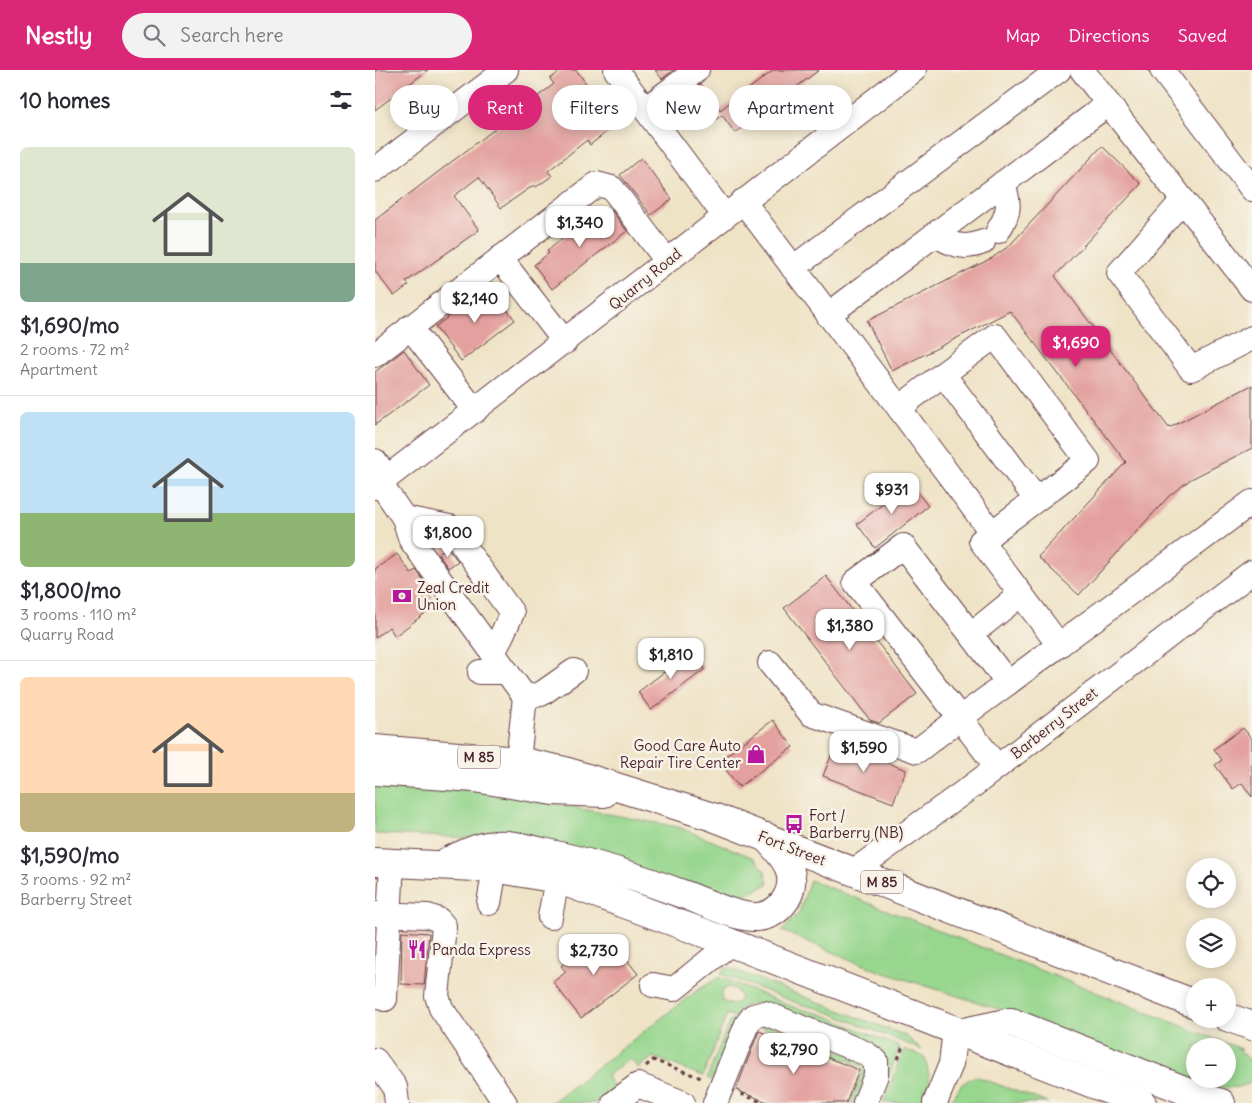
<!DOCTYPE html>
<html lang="en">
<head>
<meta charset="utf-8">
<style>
	:root { --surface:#fff; --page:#f2f2f3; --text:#2b2b33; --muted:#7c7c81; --line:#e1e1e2; --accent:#db2777 }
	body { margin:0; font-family:Delius,sans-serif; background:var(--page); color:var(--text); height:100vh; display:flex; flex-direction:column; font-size:19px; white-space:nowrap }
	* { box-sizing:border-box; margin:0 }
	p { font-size:16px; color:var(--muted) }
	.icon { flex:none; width:28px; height:28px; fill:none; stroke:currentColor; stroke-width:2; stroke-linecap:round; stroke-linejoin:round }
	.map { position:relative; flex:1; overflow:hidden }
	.details { display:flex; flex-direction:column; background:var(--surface); width:375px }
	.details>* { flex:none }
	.banner { position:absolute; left:15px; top:15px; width:475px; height:45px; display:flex; gap:10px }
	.tools { position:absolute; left:811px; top:788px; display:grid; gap:10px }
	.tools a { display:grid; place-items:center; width:50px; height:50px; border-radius:50%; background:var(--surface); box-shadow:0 2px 12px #0003; font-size:25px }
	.price { position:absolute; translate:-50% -42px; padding:0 11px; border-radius:10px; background:#fff; color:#222; font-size:16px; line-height:32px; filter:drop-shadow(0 1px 2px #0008) }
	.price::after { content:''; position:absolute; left:50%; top:30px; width:15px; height:11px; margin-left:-8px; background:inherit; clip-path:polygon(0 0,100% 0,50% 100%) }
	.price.active { background:var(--accent); color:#fff }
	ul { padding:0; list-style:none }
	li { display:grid; align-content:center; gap:10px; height:265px; padding:0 20px }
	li+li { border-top:1px solid var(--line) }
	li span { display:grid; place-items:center; height:155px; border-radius:8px; color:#555 }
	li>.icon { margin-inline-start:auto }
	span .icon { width:90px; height:90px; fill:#fffc; stroke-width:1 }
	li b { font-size:21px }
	h2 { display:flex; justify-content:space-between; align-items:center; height:60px; padding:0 20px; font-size:21px }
	.chip { padding:0 18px; border-radius:22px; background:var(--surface); box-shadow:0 2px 12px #0003; font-size:18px; line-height:45px }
	.chip.active { background:var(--accent); color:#fff }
	header { display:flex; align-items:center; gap:30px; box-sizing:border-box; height:70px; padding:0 25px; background:var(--accent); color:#fff }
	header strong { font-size:24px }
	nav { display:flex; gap:28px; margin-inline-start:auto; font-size:18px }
	.search { width:350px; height:45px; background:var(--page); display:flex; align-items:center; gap:12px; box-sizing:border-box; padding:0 18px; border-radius:28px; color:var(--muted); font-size:19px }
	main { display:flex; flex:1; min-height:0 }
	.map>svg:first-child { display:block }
	.green { fill:#96d68d; stroke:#707a5c; fill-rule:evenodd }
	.building { fill:#e3a09e }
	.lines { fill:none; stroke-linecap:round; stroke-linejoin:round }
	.minor-casing { stroke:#633c42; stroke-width:26 }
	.major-casing { stroke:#633c42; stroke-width:30 }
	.path { stroke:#633c42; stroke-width:3; stroke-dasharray:4 4; stroke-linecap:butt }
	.minor { stroke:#fff; stroke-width:24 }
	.major { stroke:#fff; stroke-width:28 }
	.labels { text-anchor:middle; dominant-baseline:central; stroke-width:5; stroke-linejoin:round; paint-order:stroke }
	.shield { fill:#f7f3e8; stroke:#7e5f64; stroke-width:1 }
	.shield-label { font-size:14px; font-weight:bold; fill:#4a1f2b }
	.street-label { font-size:15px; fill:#4a1f2b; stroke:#f7f3e8 }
	.poi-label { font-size:15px; fill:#4a1f2b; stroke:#f7f3e8; text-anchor:start }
</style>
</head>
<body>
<header>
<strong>Nestly</strong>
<div class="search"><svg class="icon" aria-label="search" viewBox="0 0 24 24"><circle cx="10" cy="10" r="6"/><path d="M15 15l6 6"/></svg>Search here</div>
<nav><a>Map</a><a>Directions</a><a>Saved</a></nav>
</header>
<main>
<section class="details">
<h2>10 homes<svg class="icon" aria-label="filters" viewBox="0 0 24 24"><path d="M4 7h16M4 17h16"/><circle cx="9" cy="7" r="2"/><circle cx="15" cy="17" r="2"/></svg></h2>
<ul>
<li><span style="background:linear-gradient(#dfe7d0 75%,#7fa58c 0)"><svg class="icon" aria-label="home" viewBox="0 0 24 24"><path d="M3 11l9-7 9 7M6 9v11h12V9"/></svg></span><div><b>$1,690/mo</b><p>2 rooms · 72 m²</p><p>Apartment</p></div></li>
<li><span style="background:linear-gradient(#bfe0f5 65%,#8fb573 0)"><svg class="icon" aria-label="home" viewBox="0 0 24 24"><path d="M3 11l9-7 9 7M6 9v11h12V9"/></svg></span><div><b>$1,800/mo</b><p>3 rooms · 110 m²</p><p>Quarry Road</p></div></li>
<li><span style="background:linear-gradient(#ffd9b3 75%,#c2b280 0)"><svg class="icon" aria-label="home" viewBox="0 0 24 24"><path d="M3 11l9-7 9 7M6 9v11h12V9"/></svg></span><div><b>$1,590/mo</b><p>3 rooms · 92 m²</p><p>Barberry Street</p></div></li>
</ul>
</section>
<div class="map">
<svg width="877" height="1033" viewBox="0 0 877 1033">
	<rect width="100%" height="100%" fill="#f7f3e8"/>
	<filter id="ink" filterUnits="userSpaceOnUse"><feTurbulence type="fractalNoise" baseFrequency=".02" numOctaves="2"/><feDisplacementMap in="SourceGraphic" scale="10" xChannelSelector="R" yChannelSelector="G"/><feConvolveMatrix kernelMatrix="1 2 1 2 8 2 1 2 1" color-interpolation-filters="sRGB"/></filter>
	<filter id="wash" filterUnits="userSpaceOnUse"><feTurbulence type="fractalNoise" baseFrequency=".0096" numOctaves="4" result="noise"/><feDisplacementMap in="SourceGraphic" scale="20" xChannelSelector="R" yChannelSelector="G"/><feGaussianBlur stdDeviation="1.12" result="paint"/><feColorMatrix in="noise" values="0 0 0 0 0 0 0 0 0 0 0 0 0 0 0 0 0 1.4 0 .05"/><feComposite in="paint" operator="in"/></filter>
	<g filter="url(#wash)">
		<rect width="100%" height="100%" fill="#efe3c6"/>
		<g class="green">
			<path d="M0,711l89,6 214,40 76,31 11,13 3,13 -23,12 -24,-2 -2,4 -189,-58 -155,-6z"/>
			<path d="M435,810l431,169 -1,3c12,6 12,15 12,30 -14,8 -29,6 -45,2l-2,4 -194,-75 -132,-42 -97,-40 17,-18zM820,976h32v33h-32z"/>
			<path d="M355,898l176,68 16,14 -104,-42 -16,-3 -81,-31 3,-5z"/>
			<path d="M344,907l77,31 26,6 78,33 -22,56h-5l14,-35 -119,-63 -14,-2 -13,5 -5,10 -9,-4 -24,62 -50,-19 -15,11 -8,-10 -23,18 7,13 -19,14h-44l144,-111zM354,917l6,2 6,8 -2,4 -6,4 -11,-4 -1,-5 3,-7z"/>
			<path d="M355,950l5,2 -23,58 -5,-2z"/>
			<path d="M393,954l95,36 5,8 -12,35h-5l13,-36 -103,-40z"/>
			<path d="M529,979l21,8 5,23 -8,23h-39z"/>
			<path d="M600,1006l73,27h-99l13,-19z"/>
		</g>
		<g id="blocks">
			<g class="building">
				<path d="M0,0h53l-53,40z"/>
				<path d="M187,0h14l16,21 -8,6 25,33 -19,15 -3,-5 -39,31 4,5 -16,11 -2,-2 -33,23 -22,-31 -25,19 25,34 -73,52 3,3 -15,11 -19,-25v-51l179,-136 -4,-5z"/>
				<path d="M280,0h19l-12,9z"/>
				<path d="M399,0h45l-84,63 -13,-18 -22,16 -21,-30 22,-17 19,26z"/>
				<path d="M727,76l39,38 -86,92 114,152 83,-43v63l-61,31 -22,17 -90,99 -41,-38 88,-95 -116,-151 -118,60 -25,-50 125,-63 17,-12z"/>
				<path d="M266,88l31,41 -21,16 -31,-40z"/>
				<path d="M234,137l18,24 -75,58 -18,-24 15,-12 -2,-2 29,-23 3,3z"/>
				<path d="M114,216l26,34 -54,41 -26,-34z"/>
				<path d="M29,280l25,35 -54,40v-53z"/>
				<path d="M535,413l18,23 -53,42 -18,-24z"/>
				<path d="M72,477l11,14 -10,7 -10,-14z"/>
				<path d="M22,484l14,19 5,-3 10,14 -4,3 14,18 -41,31 -6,-9 -14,11v-69z"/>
				<path d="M451,506l91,118 -38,29 -9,-3 -86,-112z"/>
				<path d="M317,581l13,18 -54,41 -13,-18z"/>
				<path d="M398,650l20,27 -54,40 -20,-26z"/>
				<path d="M868,658l9,11v58l-10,-14 -9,6 -18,-24 7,-5 -8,-11z"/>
				<path d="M461,673l70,27 -13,33 -70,-27z"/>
				<path d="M27,861l27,2 -5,52 -23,-1z"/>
				<path d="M234,867l29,37 -57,44 -28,-36 13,-10 -5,-6 27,-21 4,5z"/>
				<path d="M384,961l100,39 -13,33h-76l-34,-13z"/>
			</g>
		</g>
	</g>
	<g filter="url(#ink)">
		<use href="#blocks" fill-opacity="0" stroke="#633c42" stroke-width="1"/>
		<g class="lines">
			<g class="minor-casing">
				<g id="minor">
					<path d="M241,0l108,145"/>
					<path d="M707,0l170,219"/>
					<path d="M787,0l90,119"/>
					<path d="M270,39l52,-39"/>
					<path d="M0,100l131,-100"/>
					<path d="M808,130l-64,73 72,96 61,-31"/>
					<path d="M368,131l156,207 44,-34"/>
					<path d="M623,161c12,-19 12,-27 5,-48"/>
					<path d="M560,164c17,11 29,16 48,8"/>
					<path d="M125,188l65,84"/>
					<path d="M418,198l266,-198"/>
					<path d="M453,245l280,-211"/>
					<path d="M35,257l65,84"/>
					<path d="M0,285l222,-171 15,4 55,73"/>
					<path d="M524,338l93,125"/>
					<path d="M0,391l12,17"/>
					<path d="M5,413l24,35 7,22 114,157 -7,64"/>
					<path d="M0,417c181,-138 358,-279 539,-417"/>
					<path d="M661,429l-93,-125 52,-38 93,125 -107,80 78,104 193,-143"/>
					<path d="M29,448l46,9 62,86 -19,41"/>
					<path d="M609,554l37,-30"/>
					<path d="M395,593l41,51 106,37 43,-33 -105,-136 48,-36 105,137 -48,35 37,49"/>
					<path d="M105,602h27"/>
					<path d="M633,613l51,-38"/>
					<path d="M150,627l16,-3 33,-23"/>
					<path d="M479,801l121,-87 277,-212"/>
					<path d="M114,833l6,-35"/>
					<path d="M0,844l53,2 11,4 5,6 -7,70 4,12 64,95"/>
					<path d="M175,847l7,-38"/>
					<path d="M278,915l21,4 57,-46"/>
					<path d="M10,929l7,-137"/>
					<path d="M0,990l20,27 2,16"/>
					<path d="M239,1033l24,-18 45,18"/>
					<path d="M340,1033l32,-79 6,-8 12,-3 100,40 11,8v14l-11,28"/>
					<path d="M560,1033l16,-39 4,-35"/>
				</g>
			</g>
			<g class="major-casing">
				<g id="major">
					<path d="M0,679l143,12 47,10 148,46 482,187"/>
					<path d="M0,701l100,7 78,13 51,2"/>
					<path d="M73,791c12,-5 26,-13 39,-15 18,-4 39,2 56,6 50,11 98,26 145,44 19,7 49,22 69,21 22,-1 39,-24 33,-46 -3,-12 -16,-24 -24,-34"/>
					<path d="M0,792l120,6 62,11 174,64 411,160"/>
					<path d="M852,947l25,9"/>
					<path d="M589,962l47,-10 196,77 14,4"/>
				</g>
			</g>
			<g class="path">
				<path d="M523,989l5,-13"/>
				<path d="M271,996l7,-6 51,19"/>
				<path d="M366,1024l23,9"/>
			</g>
			<use href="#minor" class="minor"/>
			<use href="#major" class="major"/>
		</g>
	</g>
	<defs>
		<g id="bank-bare" transform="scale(1.5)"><path d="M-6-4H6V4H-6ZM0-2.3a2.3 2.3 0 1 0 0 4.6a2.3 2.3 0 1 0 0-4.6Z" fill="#b5179e" stroke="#f7f3e8" stroke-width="2.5" paint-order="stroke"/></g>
		<g id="shop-bare" transform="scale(1.5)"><path d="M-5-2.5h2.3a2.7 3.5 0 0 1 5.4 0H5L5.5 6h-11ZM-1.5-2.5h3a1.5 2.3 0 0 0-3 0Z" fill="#b5179e" stroke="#f7f3e8" stroke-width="2.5" paint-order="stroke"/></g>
		<g id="bus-bare" transform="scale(1.5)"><path d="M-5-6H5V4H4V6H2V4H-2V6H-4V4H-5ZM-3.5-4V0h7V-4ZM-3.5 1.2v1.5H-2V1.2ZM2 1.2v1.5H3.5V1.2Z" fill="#b5179e" stroke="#f7f3e8" stroke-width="2.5" paint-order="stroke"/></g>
		<g id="restaurant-bare" transform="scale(1.5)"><path d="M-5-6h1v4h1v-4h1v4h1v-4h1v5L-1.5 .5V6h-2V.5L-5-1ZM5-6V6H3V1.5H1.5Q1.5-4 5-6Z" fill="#b5179e" stroke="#f7f3e8" stroke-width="2.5" paint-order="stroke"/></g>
	</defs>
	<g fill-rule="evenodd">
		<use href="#bank-bare" x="27" y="526"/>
		<use href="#shop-bare" x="381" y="684"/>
		<use href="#bus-bare" x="419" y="754"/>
		<use href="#restaurant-bare" x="42" y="879"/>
	</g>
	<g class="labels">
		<g class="shield">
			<rect x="83" y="675.5" width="42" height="23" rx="4"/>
			<rect x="486" y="800.5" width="42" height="23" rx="4"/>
		</g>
		<g class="shield-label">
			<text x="104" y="687">M 85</text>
			<text x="507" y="812">M 85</text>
		</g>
		<g class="street-label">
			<text transform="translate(270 209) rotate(-39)">Quarry Road</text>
			<text transform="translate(679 653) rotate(-38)">Barberry Street</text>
			<text transform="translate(417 778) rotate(21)">Fort Street</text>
		</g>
		<g class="poi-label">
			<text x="42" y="517">Zeal Credit<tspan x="42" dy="17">Union</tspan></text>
			<text x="366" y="675" text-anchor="end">Good Care Auto<tspan x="366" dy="17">Repair Tire Center</tspan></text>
			<text x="434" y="745">Fort /<tspan x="434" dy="17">Barberry (NB)</tspan></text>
			<text x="57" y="879">Panda Express</text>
		</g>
	</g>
</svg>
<div class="tools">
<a><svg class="icon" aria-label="locate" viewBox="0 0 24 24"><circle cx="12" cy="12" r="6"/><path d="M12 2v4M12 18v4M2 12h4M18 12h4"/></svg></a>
<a><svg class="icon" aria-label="layers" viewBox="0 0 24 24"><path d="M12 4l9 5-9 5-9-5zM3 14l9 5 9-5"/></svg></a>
<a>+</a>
<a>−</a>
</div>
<b class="price" style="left:205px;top:178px">$1,340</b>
<b class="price" style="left:100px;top:254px">$2,140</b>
<b class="price active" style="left:701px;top:298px">$1,690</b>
<b class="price" style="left:517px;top:445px">$931</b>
<b class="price" style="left:73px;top:488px">$1,800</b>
<b class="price" style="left:475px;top:581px">$1,380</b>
<b class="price" style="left:296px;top:610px">$1,810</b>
<b class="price" style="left:489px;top:703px">$1,590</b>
<b class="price" style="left:219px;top:906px">$2,730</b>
<b class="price" style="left:419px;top:1005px">$2,790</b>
<div class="banner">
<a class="chip">Buy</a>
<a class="chip active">Rent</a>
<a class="chip">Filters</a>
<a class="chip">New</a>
<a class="chip">Apartment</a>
</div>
</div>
</main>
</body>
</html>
